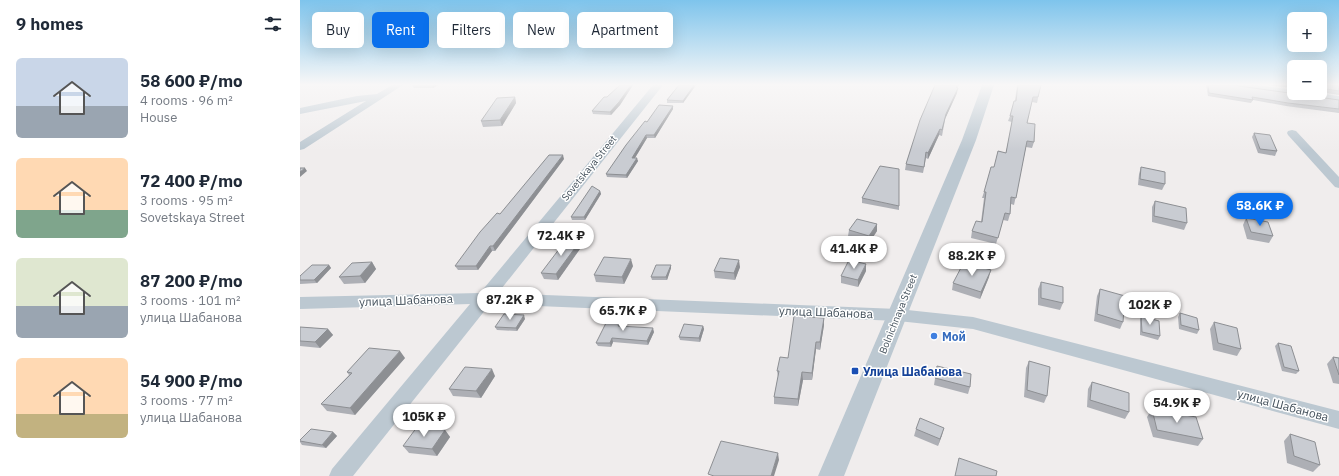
<!DOCTYPE html>
<html lang="en">
<head>
<meta charset="utf-8">
<style>
	:root { --surface:#fff; --page:#f6f6f7; --text:#1f2937; --muted:#747a83; --accent:#0b70ec }
	body { margin:0; font-family:"IBM Plex Sans",sans-serif; background:var(--page); color:var(--text); height:100vh; display:flex; flex-direction:column; font-size:15px; white-space:nowrap }
	* { box-sizing:border-box; margin:0 }
	p { font-size:13px; color:var(--muted) }
	.icon { flex:none; width:22px; height:22px; fill:none; stroke:currentColor; stroke-width:2; stroke-linecap:round; stroke-linejoin:round }
	.map { position:relative; flex:1; overflow:hidden }
	.drawer { display:flex; flex-direction:column; background:var(--surface); width:300px }
	.drawer>* { flex:none }
	.banner { position:absolute; left:12px; top:12px; width:380px; height:36px; display:flex; gap:8px }
	.buttons { position:absolute; left:987px; top:12px; display:grid; gap:8px }
	.buttons a { display:grid; place-items:center; width:40px; height:40px; border-radius:6px; background:var(--surface); box-shadow:0 4px 16px #0002; font-size:20px }
	.price { position:absolute; translate:-50% -34px; padding:0 9px; border-radius:14px; background:#fff; color:#222; font-size:13px; line-height:26px; filter:drop-shadow(0 1px 2px #0008) }
	.price::after { content:''; position:absolute; left:50%; top:24px; width:12px; height:9px; margin-left:-6px; background:inherit; clip-path:polygon(0 0,100% 0,50% 100%) }
	.price.current { background:var(--accent); color:#fff }
	ul { padding:0; list-style:none }
	li { display:flex; align-items:center; gap:12px; height:100px; padding:0 16px }
	li span { display:grid; place-items:center; flex:none; width:112px; height:80px; border-radius:6px; color:#555 }
	li>.icon { margin-inline-start:auto }
	span .icon { width:48px; height:48px; fill:#fffc; stroke-width:1 }
	li b { font-size:17px }
	h2 { display:flex; justify-content:space-between; align-items:center; height:48px; padding:0 16px; font-size:17px }
	.chip { padding:0 14px; border-radius:6px; background:var(--surface); box-shadow:0 4px 16px #0002; font-size:14px; line-height:36px }
	.chip.current { background:var(--accent); color:#fff }
	main { display:flex; flex:1; min-height:0 }
	.map>svg:first-child { display:block }
	.lines { fill:none; stroke-linecap:round; stroke-linejoin:round }
	.minor { fill:#bcc8d1; fill-rule:evenodd }
	.tertiary { fill:#bcc8d1; fill-rule:evenodd }
	.wall { fill:#adafb5 }
	.shaded-wall { fill:#8d8f93 }
	.building { fill:#c9ccd2; stroke:#8d8f93 }
	.shop-dot { fill:#3f7fe0; stroke:#fff; stroke-width:1.5 }
	.transit-dot { fill:#1a4fb4; stroke:#fff; stroke-width:1.5 }
	.labels { text-anchor:middle; dominant-baseline:central; stroke-width:3; stroke-linejoin:round; paint-order:stroke }
	.street-label { font-size:10px; fill:#44515c; stroke:#fff }
	.near-street-label { font-size:12px; fill:#44515c; stroke:#fff }
	.near-shop-label { font-size:12px; font-weight:bold; fill:#366cbe; stroke:#fff; text-anchor:start }
	.near-transit-label { font-size:12px; font-weight:bold; fill:#164399; stroke:#fff; text-anchor:start }
</style>
</head>
<body>
<main>
<section class="drawer">
<h2>9 homes<svg class="icon" aria-label="filters" viewBox="0 0 24 24"><path d="M4 7h16M4 17h16"/><circle cx="9" cy="7" r="2"/><circle cx="15" cy="17" r="2"/></svg></h2>
<ul>
<li><span style="background:linear-gradient(#c9d6e8 60%,#9aa5b1 0)"><svg class="icon" aria-label="home" viewBox="0 0 24 24"><path d="M3 11l9-7 9 7M6 9v11h12V9"/></svg></span><div><b>58 600 ₽/mo</b><p>4 rooms · 96 m²</p><p>House</p></div></li>
<li><span style="background:linear-gradient(#ffd9b3 65%,#7fa58c 0)"><svg class="icon" aria-label="home" viewBox="0 0 24 24"><path d="M3 11l9-7 9 7M6 9v11h12V9"/></svg></span><div><b>72 400 ₽/mo</b><p>3 rooms · 95 m²</p><p>Sovetskaya Street</p></div></li>
<li><span style="background:linear-gradient(#dfe7d0 60%,#9aa5b1 0)"><svg class="icon" aria-label="home" viewBox="0 0 24 24"><path d="M3 11l9-7 9 7M6 9v11h12V9"/></svg></span><div><b>87 200 ₽/mo</b><p>3 rooms · 101 m²</p><p>улица Шабанова</p></div></li>
<li><span style="background:linear-gradient(#ffd9b3 70%,#c2b280 0)"><svg class="icon" aria-label="home" viewBox="0 0 24 24"><path d="M3 11l9-7 9 7M6 9v11h12V9"/></svg></span><div><b>54 900 ₽/mo</b><p>3 rooms · 77 m²</p><p>улица Шабанова</p></div></li>
</ul>
</section>
<div class="map">
<svg width="1039" height="476" viewBox="0 0 1039 476">
	<rect width="100%" height="100%" fill="#f0eded"/>
	<g class="lines">
		<g class="minor">
			<path d="M92,85h11l-99,64 -4,1v-8l66,-41 -66,13v-6l57,-12 20,-2z"/>
			<path d="M353,85h10l-165,208 400,16 75,8 366,94v18l-366,-100 -75,-8 -408,-17 -137,172h-24l3,-7 138,-165 -170,5v-12l180,-4z"/>
			<path d="M934,85h22l38,5v3h23l22,3v6l-101,-14z"/>
			<path d="M992,130l4,1 43,46v11l-4,-1 -47,-52 -1,-2 1,-2z"/>
		</g>
		<path class="tertiary" d="M682,85h12l-18,55 -132,336h-26l144,-336z"/>
	</g>
	<g class="wall">
		<path d="M112,85h26l-5,3h-19z"/>
		<path d="M320,85h13l-13,20 -9,10 -18,-1 -1,-3z"/>
		<path d="M379,85h17l-13,18h-16v-3z"/>
		<path d="M635,85h24l-2,3v5l-12,26 -3,17 -3,-1 -11,24 -2,-1 -3,15 -18,-3 1,-6z"/>
		<path d="M717,85h24l-4,18 -5,-1 -5,21 7,19 -2,6 -6,-1 -12,58 -3,-1 -1,10 -2,7 -5,-1 -7,24 -25,-6 1,-7 9,-9 3,-24h-2l2,-6 10,-25 12,-14 6,-31 -4,-1 2,-5 5,-15z"/>
		<path d="M906,85h31l2,1 100,14v13l-53,-7 -33,-6 -2,3 -43,-7z"/>
		<path d="M965,85h29v3z"/>
		<path d="M1020,85h19v10l-19,-3z"/>
		<path d="M215,97l1,6 -14,23 -19,1 -2,-6z"/>
		<path d="M373,106v3l-18,29h-8l-12,20 3,3 -11,17 -20,-1 -1,-3 41,-52z"/>
		<path d="M954,133l23,18 -2,5 -17,-3 -6,-16z"/>
		<path d="M264,159l-69,92h-3l-14,19h-20l-3,-4 45,-52z"/>
		<path d="M841,167l24,17 -3,6 -24,-5 1,-11z"/>
		<path d="M300,191l1,3 -16,26h-13l-1,-3z"/>
		<path d="M562,198l37,8v4l-37,-7z"/>
		<path d="M855,201l32,22 -3,7 -32,-8v-15z"/>
		<path d="M946,218l27,18 -4,7 -22,-4 -4,-14z"/>
		<path d="M577,224v7l-8,12 -21,-7 1,-6z"/>
		<path d="M280,241l2,5 -24,34 -14,-1 -3,-6z"/>
		<path d="M72,262l4,7 -11,14 -21,1 -5,-7z"/>
		<path d="M29,265l2,3 -14,15 -17,1v-8z"/>
		<path d="M371,265v3l-4,12h-15l-1,-3z"/>
		<path d="M333,266l-9,18 -28,-2 -2,-7z"/>
		<path d="M440,267l-5,13 -20,-2 -1,-7z"/>
		<path d="M566,271l-8,16 -17,-4v-7z"/>
		<path d="M689,277l-9,22 -28,-9 1,-7z"/>
		<path d="M741,282l22,21 -3,7 -22,-5v-16z"/>
		<path d="M800,289l23,33 -3,7 -26,-8 3,-25z"/>
		<path d="M880,313l19,17 -2,4 -18,-5 -1,-12z"/>
		<path d="M841,316l19,20 -2,4 -18,-5v-15z"/>
		<path d="M225,319l-8,12 -20,-1 -2,-3z"/>
		<path d="M914,322l27,27 -4,7 -24,-6 -3,-21z"/>
		<path d="M322,323l-2,3 34,6 -6,13 -35,-3 -2,5 -13,-1 -2,-3z"/>
		<path d="M524,325l-4,25 -4,-1 -4,31h-9l-5,26 -24,-2v-7l4,-20 -1,-6 11,-13z"/>
		<path d="M403,326l1,3 -4,13 -20,-2 -1,-3z"/>
		<path d="M0,327l28,2 5,6 -13,13 -20,-2z"/>
		<path d="M978,343l21,28 -3,3 -14,-3 -7,-25z"/>
		<path d="M1033,357l6,1v26l-6,-1 -6,-19z"/>
		<path d="M105,358l-50,57 -28,-4 -6,-7 28,-29 -2,-3z"/>
		<path d="M729,361l18,35 -3,7 -20,-6 2,-29z"/>
		<path d="M637,366l33,21 -2,7 -34,-9z"/>
		<path d="M195,376l-14,22 -28,-2 -4,-7z"/>
		<path d="M792,382l37,30 -4,7 -38,-12 1,-18z"/>
		<path d="M852,409l51,30 -5,7 -45,-9 -6,-20z"/>
		<path d="M616,429l26,6 -4,11 -24,-10z"/>
		<path d="M145,430l5,7 -13,19 -28,-3 -6,-7z"/>
		<path d="M33,432l4,4 -11,12 -24,-3 -2,-3v-2z"/>
		<path d="M990,434l30,31 -7,7 -26,-9 -3,-22z"/>
	</g>
	<g class="shaded-wall">
		<path d="M132,85h6l-5,3z"/>
		<path d="M331,85h2l-13,20 -9,10 -1,-3z"/>
		<path d="M394,85h2l-13,18v-2z"/>
		<path d="M658,88l-1,5 -12,26 -3,17 4,-22z"/>
		<path d="M215,97l1,6 -14,23 -2,-6z"/>
		<path d="M373,106v3l-18,29 -1,-3z"/>
		<path d="M640,129l-1,6 -11,24v-6z"/>
		<path d="M346,135l1,3 -14,23 -1,-3z"/>
		<path d="M263,155l1,4 -69,92 -2,-5z"/>
		<path d="M337,158l1,3 -11,17 -1,-3z"/>
		<path d="M5,168l2,3 -7,6v-5z"/>
		<path d="M300,191l1,3 -16,26 -1,-3z"/>
		<path d="M577,224v7l-8,12v-7z"/>
		<path d="M280,241l2,5 -24,34 -2,-6z"/>
		<path d="M190,246l2,5 -14,19 -2,-4z"/>
		<path d="M331,259l2,7 -9,18 -2,-7z"/>
		<path d="M439,260l1,7 -5,13 -1,-7z"/>
		<path d="M72,262l4,7 -11,14 -5,-7z"/>
		<path d="M566,264v7l-8,16v-7z"/>
		<path d="M29,265l2,3 -14,15 -3,-3z"/>
		<path d="M371,265v3l-4,12 -1,-3z"/>
		<path d="M691,270l-2,7 -9,22 1,-7z"/>
		<path d="M224,315l1,4 -8,12 -1,-3z"/>
		<path d="M524,318v7l-4,25v-8z"/>
		<path d="M321,320l1,3 -3,6 -1,-3z"/>
		<path d="M403,326l1,3 -4,13 -1,-4z"/>
		<path d="M353,328l1,4 -6,13 -1,-4z"/>
		<path d="M28,329l5,6 -13,13 -5,-6z"/>
		<path d="M312,338l1,4 -2,5 -1,-4z"/>
		<path d="M516,342v7l-4,31v-7z"/>
		<path d="M100,351l5,7 -50,57 -5,-7z"/>
		<path d="M192,369l3,7 -14,22 -5,-7z"/>
		<path d="M502,372l1,8 -5,26v-7z"/>
		<path d="M644,428l-2,7 -4,11 2,-7z"/>
		<path d="M145,430l5,7 -13,19 -5,-7z"/>
		<path d="M33,432l4,4 -11,12 -4,-3z"/>
		<path d="M478,453l1,7 -5,16h-3z"/>
	</g>
	<g class="building">
		<path d="M320,85h11l-12,17 -9,10 -18,-1 12,-14h3z"/>
		<path d="M379,85h15l-11,16 -16,-1z"/>
		<path d="M635,85h22l-1,2 2,1 -12,26 -4,16 -2,-1 -12,24 -2,-1 -2,15 -18,-3 14,-44z"/>
		<path d="M718,85h23l-3,12h-5l-6,26 8,1 -1,18 -7,-1 -11,57 -5,-1 -1,17 -5,-1 -7,25 -26,-7 4,-10 6,1 4,-30h-2l7,-25h3l4,-16 8,2 7,-37h-3l4,-15h2z"/>
		<path d="M908,85h29l2,1 100,14v9l-51,-6 -36,-6 1,3 -44,-7z"/>
		<path d="M1020,85h19v6l-19,-3z"/>
		<path d="M215,97l-15,23 -19,1 16,-23z"/>
		<path d="M359,105l14,1 -19,29h-8l-14,23h5l-11,17 -20,-1 20,-29 19,-24 2,1z"/>
		<path d="M954,133l16,2 7,16 -17,-2z"/>
		<path d="M249,155h14l-70,91h-3l-14,20h-21l25,-34 17,-19 3,1z"/>
		<path d="M580,166l19,3v37l-37,-8z"/>
		<path d="M841,167l24,5v12l-25,-5z"/>
		<path d="M0,168h5l-5,4z"/>
		<path d="M292,186l8,5 -16,26h-13z"/>
		<path d="M855,201l31,7 1,15 -33,-7z"/>
		<path d="M946,218l22,4 5,14 -22,-4z"/>
		<path d="M557,219l20,5 -8,12 -20,-6z"/>
		<path d="M266,240l14,1 -24,33 -15,-1z"/>
		<path d="M304,257l27,2 -9,18 -28,-2z"/>
		<path d="M420,258l19,2 -5,13 -20,-2z"/>
		<path d="M549,260l17,4 -8,16 -17,-4z"/>
		<path d="M72,262l-12,14 -21,1 13,-14z"/>
		<path d="M664,262l27,8 -10,22 -28,-9z"/>
		<path d="M12,265h17l-15,15h-14v-4z"/>
		<path d="M356,265h15l-5,12h-15z"/>
		<path d="M741,282l22,5v16l-22,-5z"/>
		<path d="M800,289l25,7 -2,26 -26,-8z"/>
		<path d="M880,313l17,5 2,12 -18,-5z"/>
		<path d="M204,314l20,1 -8,13 -21,-1z"/>
		<path d="M494,316l30,2 -4,24h-4l-4,31 -10,-1 -4,27 -24,-2 5,-26h-2l3,-14 8,1z"/>
		<path d="M841,316l18,5 1,15 -18,-4z"/>
		<path d="M308,319l13,1 -3,6 35,2 -6,13 -35,-3 -2,5h-14z"/>
		<path d="M914,322l23,6 4,21 -23,-6z"/>
		<path d="M384,324l19,2 -4,12 -20,-1z"/>
		<path d="M0,327l28,2 -13,13 -15,-1z"/>
		<path d="M978,343l13,3 8,25 -15,-4z"/>
		<path d="M69,348l31,3 -50,57 -29,-4 31,-31 -5,-1z"/>
		<path d="M1033,357l6,1v17z"/>
		<path d="M729,361l21,6 -3,29 -20,-6z"/>
		<path d="M637,366l34,8 -1,13 -35,-9z"/>
		<path d="M165,367l27,2 -16,22 -27,-2z"/>
		<path d="M792,382l37,11v19l-39,-12z"/>
		<path d="M852,409l44,8 7,22 -46,-9z"/>
		<path d="M620,418l24,10 -4,11 -24,-10z"/>
		<path d="M117,427l28,3 -13,19 -29,-3z"/>
		<path d="M11,429l22,3 -11,13 -22,-4v-1z"/>
		<path d="M990,434l25,8 5,23 -26,-9z"/>
		<path d="M421,441l57,12 -7,23h-57l-6,-2z"/>
		<path d="M659,458l38,13 -1,5h-41z"/>
	</g>
	<linearGradient id="sky" x2="0" y2="1"><stop stop-color="#7ec4ec"/><stop offset="0.56" stop-color="#f8f7f7"/><stop offset="1" stop-color="#f8f7f7" stop-opacity="0"/></linearGradient>
	<rect width="1039" height="151" fill="url(#sky)"/>
	<circle class="shop-dot" cx="634" cy="336" r="4"/>
	<rect class="transit-dot" x="551" y="367" width="8" height="8" rx="2"/>
	<g class="labels">
		<g class="street-label">
			<text transform="translate(289 168) rotate(-51)">Sovetskaya Street</text>
			<text transform="translate(598 314) rotate(-68)">Bolnichnaya Street</text>
		</g>
		<g class="near-street-label">
			<text transform="translate(106 300) rotate(-2)">улица Шабанова</text>
			<text transform="translate(526 312) rotate(2)">улица Шабанова</text>
			<text transform="translate(983 405) rotate(15)">улица Шабанова</text>
		</g>
		<g class="near-shop-label">
			<text x="642" y="336">Мой</text>
		</g>
		<g class="near-transit-label">
			<text x="563" y="371">Улица Шабанова</text>
		</g>
	</g>
</svg>
<div class="buttons">
<a>+</a>
<a>−</a>
</div>
<b class="price current" style="left:960px;top:227px">58.6K ₽</b>
<b class="price" style="left:261px;top:257px">72.4K ₽</b>
<b class="price" style="left:554px;top:270px">41.4K ₽</b>
<b class="price" style="left:672px;top:277px">88.2K ₽</b>
<b class="price" style="left:210px;top:321px">87.2K ₽</b>
<b class="price" style="left:850px;top:326px">102K ₽</b>
<b class="price" style="left:323px;top:332px">65.7K ₽</b>
<b class="price" style="left:877px;top:424px">54.9K ₽</b>
<b class="price" style="left:124px;top:438px">105K ₽</b>
<div class="banner">
<a class="chip">Buy</a>
<a class="chip current">Rent</a>
<a class="chip">Filters</a>
<a class="chip">New</a>
<a class="chip">Apartment</a>
</div>
</div>
</main>
</body>
</html>
